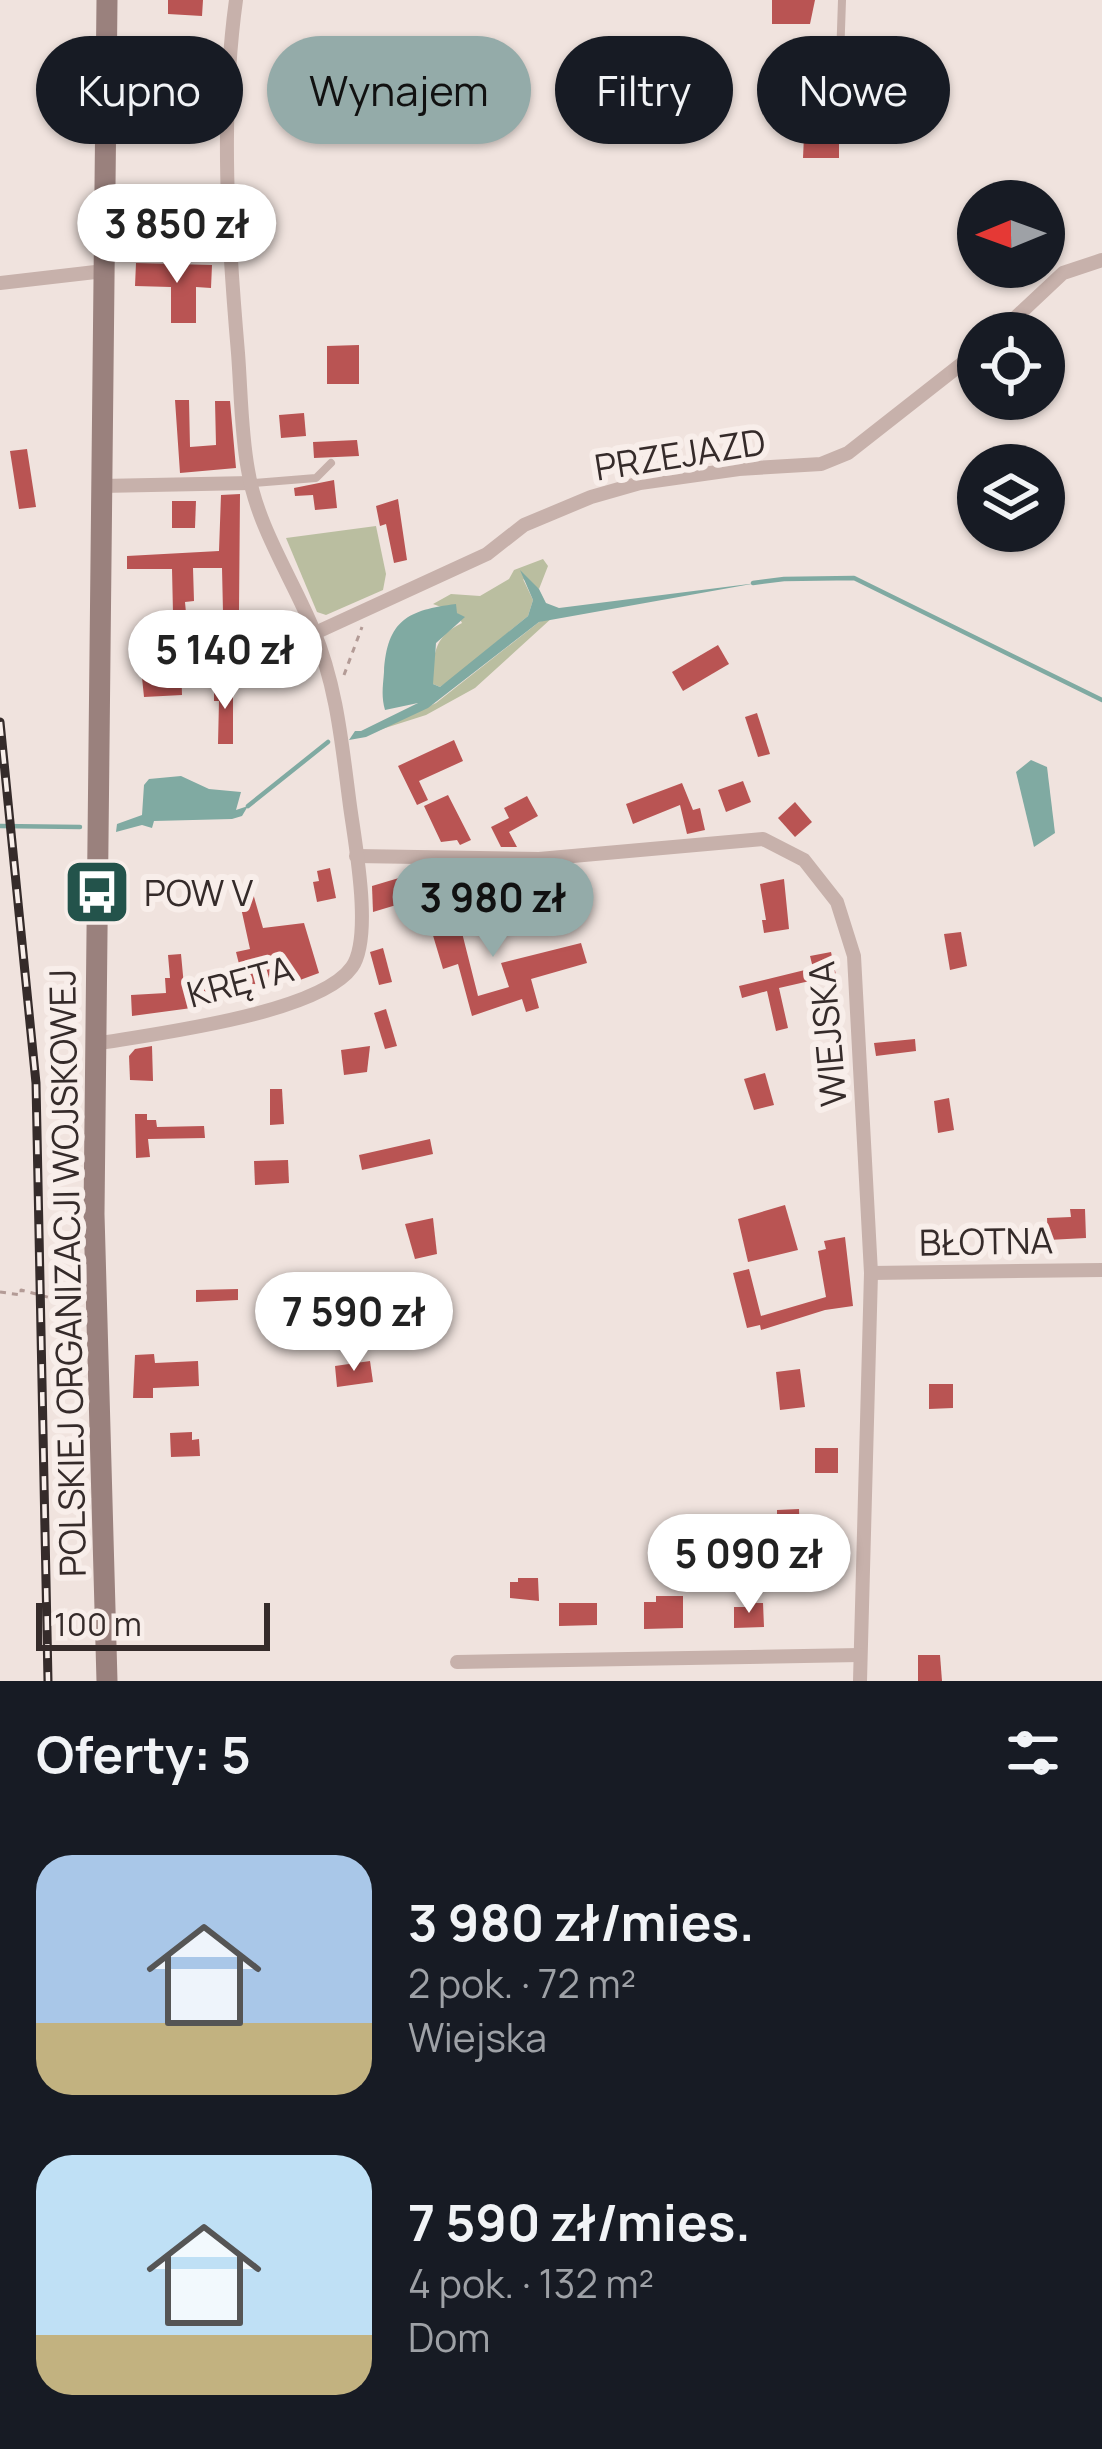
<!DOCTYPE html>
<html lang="pl">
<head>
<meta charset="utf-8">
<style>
	:root { --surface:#171b24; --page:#242831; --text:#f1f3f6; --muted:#9ea1a6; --accent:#94aba9 }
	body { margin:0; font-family:Manrope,sans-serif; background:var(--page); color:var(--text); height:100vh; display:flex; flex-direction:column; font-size:45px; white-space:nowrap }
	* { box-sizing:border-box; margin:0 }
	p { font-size:39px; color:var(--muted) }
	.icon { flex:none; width:66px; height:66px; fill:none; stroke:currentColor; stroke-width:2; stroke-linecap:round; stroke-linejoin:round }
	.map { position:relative; height:1681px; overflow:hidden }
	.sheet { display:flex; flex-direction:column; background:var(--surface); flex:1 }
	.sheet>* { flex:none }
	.guide { position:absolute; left:36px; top:36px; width:1032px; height:108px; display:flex; gap:24px }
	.needle { width:78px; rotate:269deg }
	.controls { position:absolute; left:957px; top:180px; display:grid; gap:24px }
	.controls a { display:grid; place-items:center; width:108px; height:108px; border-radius:50%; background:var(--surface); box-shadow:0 3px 9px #0004; font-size:60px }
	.scale { position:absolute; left:36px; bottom:30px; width:234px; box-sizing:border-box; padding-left:12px; border:6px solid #352b2a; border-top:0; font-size:33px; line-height:42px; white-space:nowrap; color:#352b2a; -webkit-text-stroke:9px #f8eeea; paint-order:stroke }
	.price { position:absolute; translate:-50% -102px; padding:0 27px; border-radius:42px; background:#fff; color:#222; font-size:39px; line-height:78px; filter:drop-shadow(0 3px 6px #0008) }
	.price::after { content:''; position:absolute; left:50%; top:72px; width:36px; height:27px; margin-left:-18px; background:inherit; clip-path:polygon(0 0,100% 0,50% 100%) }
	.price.active { background:var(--accent); color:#111 }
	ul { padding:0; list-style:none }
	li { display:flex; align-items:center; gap:36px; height:300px; padding:0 36px }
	li span { display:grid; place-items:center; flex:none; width:336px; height:240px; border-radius:36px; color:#555 }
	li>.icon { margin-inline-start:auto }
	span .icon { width:144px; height:144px; fill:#fffc; stroke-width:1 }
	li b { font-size:51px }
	h2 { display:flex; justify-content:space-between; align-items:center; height:144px; padding:0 36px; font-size:51px }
	.tag { padding:0 42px; border-radius:54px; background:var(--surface); box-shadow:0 3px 9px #0004; font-size:42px; line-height:108px }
	.tag.active { background:var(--accent); color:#111 }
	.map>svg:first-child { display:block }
	.green { fill:#babea0 }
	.water { fill:#80aaa2 }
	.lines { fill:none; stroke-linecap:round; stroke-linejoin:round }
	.stream { stroke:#80aaa2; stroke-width:4.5 }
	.building { fill:#b95453 }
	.path { stroke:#b39b96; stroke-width:3; stroke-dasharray:6 6; stroke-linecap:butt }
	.lane { stroke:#c7b1ab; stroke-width:8 }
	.street { stroke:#c7b1ab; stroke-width:14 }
	.secondary { stroke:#9a817d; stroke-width:21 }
	.rail-casing { stroke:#352b2a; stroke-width:9 }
	.rail { stroke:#f8eeea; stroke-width:4.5; stroke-dasharray:14; stroke-linecap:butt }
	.labels { text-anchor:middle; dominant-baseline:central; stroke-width:12; stroke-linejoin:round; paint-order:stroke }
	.street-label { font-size:36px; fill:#352b2a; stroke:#f8eeea }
	.poi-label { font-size:36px; fill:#352b2a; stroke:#f8eeea; text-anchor:start }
</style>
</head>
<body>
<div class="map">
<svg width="1102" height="1681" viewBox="0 0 1102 1681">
	<rect width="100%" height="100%" fill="#f0e3de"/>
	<g class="green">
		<path d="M376,526l10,48 -3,16 -57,25 -9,-3 -31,-74z"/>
		<path d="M543,559l5,7 -9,23 -16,-10 10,21 -5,16 -75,62 -13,9 -7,-3c0,-29 0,-47 29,-61l-5,-10 -24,-9 18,-10 29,2 29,-17 5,-9z"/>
		<path d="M553,617l-78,71 -49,27 -47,15 57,-27 103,-81z"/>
	</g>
	<g class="water">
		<path d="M520,570l19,19 7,14 13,5 198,-25 -218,39 -111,86 -62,29 -17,3 6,-9h6l57,-28 -33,7c-4,-14 -2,-24 -1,-38 3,-52 24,-62 72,-68l1,9 8,4 -29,26 -3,41 7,3 88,-71 5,-16z"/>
		<path d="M1031,760l16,7 8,66 -21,14 -18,-75z"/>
		<path d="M181,776l28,13 32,3 -5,18 12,-4 -6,10 -10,3 -78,2 -2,7 -10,-3 -26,7 1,-8 25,-9 2,-30 5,-6z"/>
	</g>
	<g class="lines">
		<g class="stream">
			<path d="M753,583l31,-4 70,-1 248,122"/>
			<path d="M248,806l80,-64"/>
			<path d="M0,826l80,1"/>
		</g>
	</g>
	<g class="building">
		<path d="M168,0h35l-1,16 -34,-2z"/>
		<path d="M772,0h43l-5,24h-38z"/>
		<path d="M421,85h21l7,46 -39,2 -1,-14 10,-1z"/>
		<path d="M804,136l35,2v20h-36z"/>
		<path d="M136,263l76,2 -1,23 -15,-1v36h-25v-36l-36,-1z"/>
		<path d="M359,345v39h-32v-38z"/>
		<path d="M175,400h14l1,47 26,-2 -1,-44h15l6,67 -56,5z"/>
		<path d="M304,413l2,23 -25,2 -2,-23z"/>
		<path d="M357,440l2,16 -45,2 -1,-16z"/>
		<path d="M27,449l9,58 -17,2 -9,-58z"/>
		<path d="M334,480l3,28 -22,2 -2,-15 -18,1 -1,-8z"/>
		<path d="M240,494l-1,117 -16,1 -1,-44h-29l1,33 -9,1 1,11h-13l-1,-44h-45v-13l92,-5 2,-56z"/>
		<path d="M398,499l9,61 -13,3 -8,-39 -6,2 -4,-20z"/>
		<path d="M172,501h24l-1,27h-23z"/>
		<path d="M138,638h12v14l26,-1v11h5l1,33 -38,2z"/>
		<path d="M718,645l11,19 -46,27 -11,-19z"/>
		<path d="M233,682v62h-15l1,-43h-5v-18z"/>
		<path d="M757,713l13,41 -12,3 -13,-40z"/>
		<path d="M454,740l9,21 -44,20 9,19 -11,5 -19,-39z"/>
		<path d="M743,781l8,21 -25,10 -8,-22z"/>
		<path d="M682,783l11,27 7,-2 5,22 -18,4 -7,-29 -47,19 -7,-20z"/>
		<path d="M448,795l23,45 -11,5 -3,-5 -16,2 -17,-36z"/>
		<path d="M527,796l11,20 -29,16 8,15h-16l-10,-20 18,-9 -5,-10z"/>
		<path d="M795,802l17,20 -17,15 -17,-19z"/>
		<path d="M330,868l6,30 -19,4 -4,-20 6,-1 -2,-10z"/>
		<path d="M409,875l7,24 -43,13 -1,-26z"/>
		<path d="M784,879l5,50 -25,4 -2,-13h4l-6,-36z"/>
		<path d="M580,881l2,20 -13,2 -6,-7 -13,1 -1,-13z"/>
		<path d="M252,890l11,38 41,-5 15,50 -19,7 -13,2 -1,-6 -35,9 -3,-15 -7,2 -5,-20 14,-3 -12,-55z"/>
		<path d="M456,892l6,19 -5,2 21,83 31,-9 -8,-24 80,-20 6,20 -56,16 8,29 -13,4 -4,-13 -50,17 -14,-52 -15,5 -20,-67z"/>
		<path d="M961,932l6,34 -17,4 -6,-36z"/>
		<path d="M383,948l9,34 -13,3 -9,-33z"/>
		<path d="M831,952l5,23 -57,13 9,40 -12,3 -9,-40 -25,7 -3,-12 74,-18 -3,-12z"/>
		<path d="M181,954l3,32 45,-4 1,10 -32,5 1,10 -67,9 -1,-21 35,-2 -1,-15h5l-2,-23z"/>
		<path d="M386,1009l11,37 -12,3 -11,-36z"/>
		<path d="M915,1039l1,12 -40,5 -2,-13z"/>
		<path d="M152,1046l1,35 -23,-1 -1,-24 6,-7z"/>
		<path d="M370,1046l-3,26 -23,3 -3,-25z"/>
		<path d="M765,1073l9,32 -20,5 -10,-31z"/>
		<path d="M270,1089h12l2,35 -14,1z"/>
		<path d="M949,1098l5,32 -16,3 -4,-32z"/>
		<path d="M135,1114h12v6h9l1,7 47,-1 1,12 -57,1 2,18 -14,1z"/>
		<path d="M430,1139l3,15 -71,16 -3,-15z"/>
		<path d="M288,1160l1,23 -34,2 -1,-24z"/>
		<path d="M785,1205l13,45 -50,12 -10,-43z"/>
		<path d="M1070,1209h15l1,29 -38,2 -1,-22 24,-1z"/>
		<path d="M433,1218l4,36 -22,5 -10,-35z"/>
		<path d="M845,1237l8,69 -28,4 -64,20 -1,-5 -13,3 -14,-55 16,-4 12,47 65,-19 -8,-46 8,-2 -2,-8z"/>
		<path d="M238,1289v11l-42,2v-12z"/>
		<path d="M406,1306l5,33 -33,5 -5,-33z"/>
		<path d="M154,1354l1,9 43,-2 1,25 -46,2v10h-20l2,-43z"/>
		<path d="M370,1361l3,21 -36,5 -2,-21z"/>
		<path d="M800,1369l5,38 -25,3 -4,-38z"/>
		<path d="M929,1384h24v24l-24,1z"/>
		<path d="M192,1432v8l7,-1 1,17 -29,1 -1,-24z"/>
		<rect x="815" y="1448" width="23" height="25"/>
		<path d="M799,1509l1,28h-23v-27z"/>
		<path d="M709,1532l55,1 1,20 -56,-4z"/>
		<path d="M518,1578h20l1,23 -29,-3v-16h8z"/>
		<path d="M656,1596h27v32l-39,1v-27h12z"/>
		<path d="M559,1603h38v22l-38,1z"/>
		<path d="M748,1603h15l1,24 -30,1v-21h14z"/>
		<path d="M918,1655h22l2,26h-24z"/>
	</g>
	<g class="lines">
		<g class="path">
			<path d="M344,675l18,-48"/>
			<path d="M0,1292l21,3v-5l30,8 2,-5 11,4v-4l15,-2"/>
		</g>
		<g class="lane">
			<path d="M838,118l4,-118"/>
			<path d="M253,483l63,-5 15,-15"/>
		</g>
		<g class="street">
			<path d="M0,283l104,-12"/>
			<path d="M999,333l64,-60 39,-13"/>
			<path d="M101,486l150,-3"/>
			<path d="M315,633l172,-79 37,-29 67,-28 49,-14 99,-14 82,-5 27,-11 130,-102"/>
			<path d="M356,856l183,3 224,-20 41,21 33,42 17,54 17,317 -11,408"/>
			<path d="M95,1044c58,-10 224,-30 257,-77 21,-30 3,-124 -2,-161 -8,-60 -13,-120 -37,-177 -21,-51 -56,-103 -65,-159 -7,-38 -7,-78 -10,-117 -10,-116 -18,-238 -2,-353"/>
			<path d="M871,1273l231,-3"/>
			<path d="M457,1662l403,-7"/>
		</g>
		<path class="secondary" d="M107,0l-13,1214 13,467"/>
		<g class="rail-casing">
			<path id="rail" d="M0,722l36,361 12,598"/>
		</g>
		<use href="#rail" class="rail"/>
	</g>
	<defs>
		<g id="bus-square" transform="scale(3.45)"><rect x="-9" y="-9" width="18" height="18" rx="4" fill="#23534b" stroke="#f8eeea"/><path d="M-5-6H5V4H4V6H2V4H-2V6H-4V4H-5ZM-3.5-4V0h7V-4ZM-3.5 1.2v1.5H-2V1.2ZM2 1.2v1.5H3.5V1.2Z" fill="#fff"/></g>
	</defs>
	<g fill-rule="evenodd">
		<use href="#bus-square" x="97" y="892"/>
	</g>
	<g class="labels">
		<g class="street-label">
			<text transform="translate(680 454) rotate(-9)">PRZEJAZD</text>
			<text transform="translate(240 981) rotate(-15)">KRĘTA</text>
			<text transform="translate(827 1034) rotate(-95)">WIEJSKA</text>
			<text transform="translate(986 1241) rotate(-1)">BŁOTNA</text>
			<text transform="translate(67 1273) rotate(-91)">POLSKIEJ ORGANIZACJI WOJSKOWEJ</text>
		</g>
		<g class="poi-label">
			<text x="144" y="892">POW V</text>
		</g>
	</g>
</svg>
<div class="controls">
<a><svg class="needle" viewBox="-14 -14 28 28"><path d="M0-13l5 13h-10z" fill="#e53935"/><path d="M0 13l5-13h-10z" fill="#9ea1a6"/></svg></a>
<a><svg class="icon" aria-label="locate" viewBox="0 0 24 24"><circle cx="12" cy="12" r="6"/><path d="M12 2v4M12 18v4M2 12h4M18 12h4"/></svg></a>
<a><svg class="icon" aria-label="layers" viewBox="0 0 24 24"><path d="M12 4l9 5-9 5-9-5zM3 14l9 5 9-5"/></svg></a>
</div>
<div class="scale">100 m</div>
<b class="price" style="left:177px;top:286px">3 850 zł</b>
<b class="price" style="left:225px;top:712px">5 140 zł</b>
<b class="price active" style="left:493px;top:960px">3 980 zł</b>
<b class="price" style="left:354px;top:1374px">7 590 zł</b>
<b class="price" style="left:749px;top:1616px">5 090 zł</b>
<div class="guide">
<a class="tag">Kupno</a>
<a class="tag active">Wynajem</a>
<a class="tag">Filtry</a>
<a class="tag">Nowe</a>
</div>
</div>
<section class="sheet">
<h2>Oferty: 5<svg class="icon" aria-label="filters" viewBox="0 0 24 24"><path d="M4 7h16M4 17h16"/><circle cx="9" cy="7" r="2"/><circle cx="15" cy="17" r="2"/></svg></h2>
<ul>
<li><span style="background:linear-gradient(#a9c7e8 70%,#c2b280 0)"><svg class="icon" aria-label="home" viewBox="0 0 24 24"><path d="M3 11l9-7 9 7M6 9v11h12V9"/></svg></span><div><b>3 980 zł/mies.</b><p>2 pok. · 72 m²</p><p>Wiejska</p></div></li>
<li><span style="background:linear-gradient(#bfe0f5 75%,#c2b280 0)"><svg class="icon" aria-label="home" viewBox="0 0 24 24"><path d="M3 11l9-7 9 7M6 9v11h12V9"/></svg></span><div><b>7 590 zł/mies.</b><p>4 pok. · 132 m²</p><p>Dom</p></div></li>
</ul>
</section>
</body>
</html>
